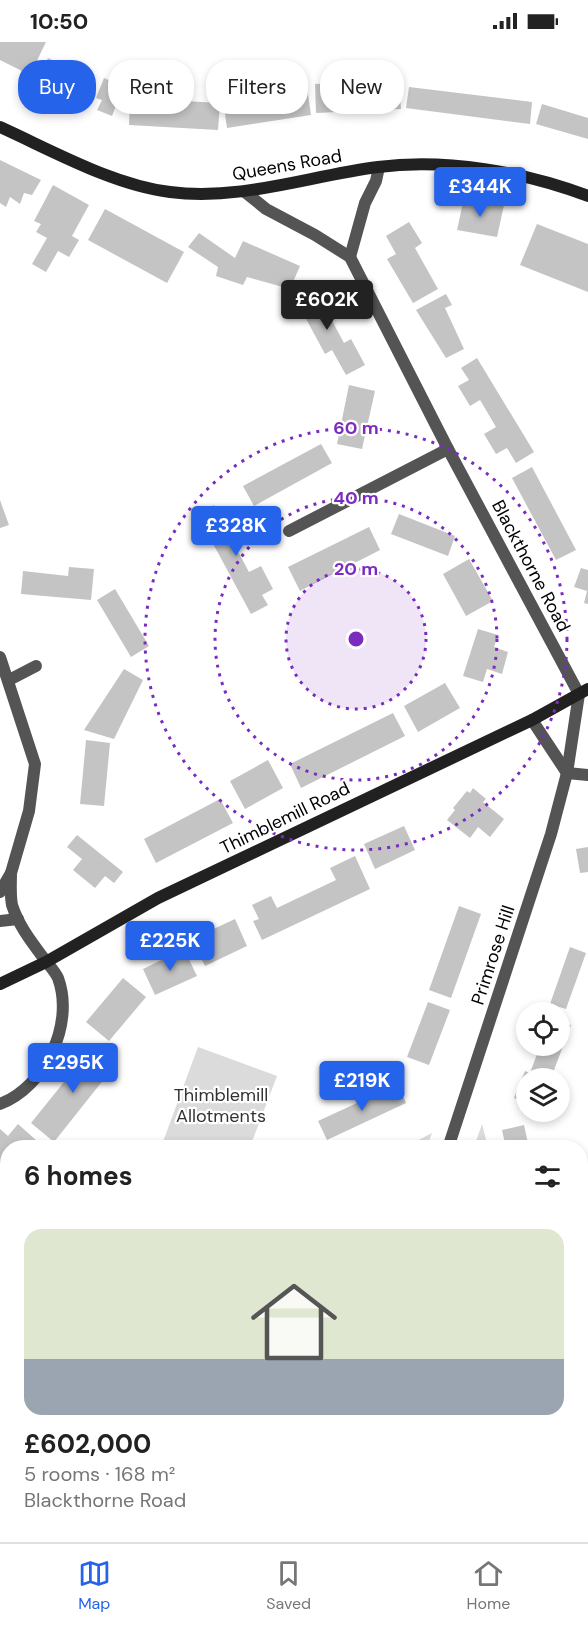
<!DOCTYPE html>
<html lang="en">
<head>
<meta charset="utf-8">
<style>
	:root { --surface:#fff; --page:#f6f6f6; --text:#222; --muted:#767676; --line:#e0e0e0; --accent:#2563eb }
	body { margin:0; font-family:"DM Sans",sans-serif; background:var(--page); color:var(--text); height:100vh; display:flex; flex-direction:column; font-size:22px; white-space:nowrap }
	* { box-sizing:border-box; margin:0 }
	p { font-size:20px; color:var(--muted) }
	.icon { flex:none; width:33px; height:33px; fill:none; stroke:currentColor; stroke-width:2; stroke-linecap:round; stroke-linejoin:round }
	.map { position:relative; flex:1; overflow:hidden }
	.sheet { position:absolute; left:0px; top:1098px; width:588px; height:402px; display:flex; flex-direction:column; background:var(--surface); border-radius:24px 24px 0 0; box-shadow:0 3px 9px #0003 }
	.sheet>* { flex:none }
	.guide { position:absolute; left:18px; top:18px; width:552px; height:54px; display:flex; gap:12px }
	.controls { position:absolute; left:516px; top:960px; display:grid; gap:12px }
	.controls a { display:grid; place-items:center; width:54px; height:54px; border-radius:50%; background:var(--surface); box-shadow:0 3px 9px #0003; font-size:30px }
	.price { position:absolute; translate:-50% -51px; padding:0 14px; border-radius:6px; background:var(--accent); color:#fff; font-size:20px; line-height:39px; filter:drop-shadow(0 2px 3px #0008) }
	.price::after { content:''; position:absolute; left:50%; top:36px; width:18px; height:14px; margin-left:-9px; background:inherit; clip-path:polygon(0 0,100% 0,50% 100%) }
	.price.current { background:#222; color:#fff }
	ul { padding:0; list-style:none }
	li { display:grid; align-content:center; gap:12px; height:318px; padding:0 24px }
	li+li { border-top:2px solid var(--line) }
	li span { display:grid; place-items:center; height:186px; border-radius:18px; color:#555 }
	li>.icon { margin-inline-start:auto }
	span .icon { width:108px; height:108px; fill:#fffc; stroke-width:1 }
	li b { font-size:26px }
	h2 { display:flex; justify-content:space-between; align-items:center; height:72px; padding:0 24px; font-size:26px }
	.chip { padding:0 21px; border-radius:24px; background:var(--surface); box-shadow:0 3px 9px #0003; font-size:21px; line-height:54px }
	.chip.current { background:var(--accent); color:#fff }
	.status { display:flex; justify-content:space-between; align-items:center; height:42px; padding:0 30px; background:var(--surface); direction:ltr }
	.status svg { height:16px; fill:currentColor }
	.tabs { display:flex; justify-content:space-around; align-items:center; height:84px; border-top:2px solid var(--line); background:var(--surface); font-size:16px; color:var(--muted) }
	.tabs a { display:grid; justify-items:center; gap:3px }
	.tabs .current { color:var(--accent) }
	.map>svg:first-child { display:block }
	.green { fill:#dbdbdb }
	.building { fill:#c4c4c4 }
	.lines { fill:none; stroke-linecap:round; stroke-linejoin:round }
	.street { stroke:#545454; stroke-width:12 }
	.secondary { stroke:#212121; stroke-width:12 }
	.ring { fill:none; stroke:#7b2cbf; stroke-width:3; stroke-dasharray:3 6 }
	.labels { text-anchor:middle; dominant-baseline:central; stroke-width:4.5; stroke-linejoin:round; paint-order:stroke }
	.street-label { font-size:18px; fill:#000; stroke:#fff }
	.park-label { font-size:18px; fill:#323232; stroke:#fff }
	.centre { fill:#7b2cbf; stroke:#fff; stroke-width:3 }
	.ring-label { font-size:18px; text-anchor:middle; font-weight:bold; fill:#7b2cbf; stroke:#fff; stroke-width:4.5; stroke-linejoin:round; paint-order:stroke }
</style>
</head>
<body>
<div class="status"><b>10:50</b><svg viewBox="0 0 49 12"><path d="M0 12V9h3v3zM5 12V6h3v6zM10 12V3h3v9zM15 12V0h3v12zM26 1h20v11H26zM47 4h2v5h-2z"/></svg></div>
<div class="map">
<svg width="588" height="1500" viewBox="0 0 588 1500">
	<rect width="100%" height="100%" fill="#fff"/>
	<g class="green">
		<path d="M198,1005l79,29 -27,71h-89z"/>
		<path d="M482,1082l6,23h-14z"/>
		<path d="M432,1091l-5,14h-22z"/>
	</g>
	<g class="building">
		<path d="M0,0h46l-16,33 -30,-15z"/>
		<path d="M48,16l38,18 -11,24 -39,-18z"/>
		<path d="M104,36l23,10 -7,16 -3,-1 -5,13 -15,-6 5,-10 -6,-2z"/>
		<path d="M306,38l5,35 -84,13 -5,-35z"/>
		<path d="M399,38l2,29 -85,4 -1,-29z"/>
		<path d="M409,45l123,15 -2,22 -124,-16z"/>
		<path d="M130,56l90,5 -2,27 -89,-5z"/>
		<path d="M542,62l46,14v21l-52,-15z"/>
		<path d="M0,118l41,20 -9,15 -8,-2 -4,11 -10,-7 -4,10 -6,-4z"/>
		<path d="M53,143l36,20 -17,31 7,4 -10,17 -11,-6 -12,21 -14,-8 15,-26 -11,-6 5,-8 -7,-3z"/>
		<path d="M464,156l40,7 -7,32 -40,-7z"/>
		<path d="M105,167l79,43 -17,31 -79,-43z"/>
		<path d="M409,180l13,21 -7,5 23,41 -25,14 -26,-44 9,-5 -10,-18z"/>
		<path d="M537,182l51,20v48l-68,-27z"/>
		<path d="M199,191l36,25 8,-17 57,25 -10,23 -43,-12 -4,8 -27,-9 2,-9 -30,-20z"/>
		<path d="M315,247l29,54 7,-4 14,26 -19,10 -14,-25 -7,4 -21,-39 -8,4 -8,-15z"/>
		<path d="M446,252l6,11 -7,3 19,41 -18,9 -30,-48z"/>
		<path d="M477,316l57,94 -18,11 -9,-15 -11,6 -12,-20 12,-7 -16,-27 -10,6 -12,-20 11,-6 -8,-12z"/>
		<path d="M349,343l26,6 -13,58 -25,-5z"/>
		<path d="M321,402l11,19 -78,43 -11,-20z"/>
		<path d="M532,425l44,83 -20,10 -44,-82z"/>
		<path d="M0,458l9,25 -9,3z"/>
		<path d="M214,463l4,8 11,-6 17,32 -11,7 14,26 12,-6 12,23 -11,6 6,10 -17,9 -54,-100z"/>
		<path d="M399,472l56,22 -7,20 -57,-22z"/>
		<path d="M369,485l11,23 -80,41 -12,-24z"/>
		<path d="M469,517l24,42 -27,15 -23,-42z"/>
		<path d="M69,525l25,2 -3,31 -70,-6 2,-23 45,5z"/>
		<path d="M581,526l7,2v34l-4,-1 3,-12 -13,-4z"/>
		<path d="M115,547l34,57 -18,11 -34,-57z"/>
		<path d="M478,587l20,6 -4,12 14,5 -6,22 -15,-5 -4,13 -20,-6z"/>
		<path d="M124,627l19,11 -29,59 -30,-9z"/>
		<path d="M445,641l15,25 -42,24 -14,-26z"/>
		<path d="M393,671l12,23 -104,52 -11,-24z"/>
		<path d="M86,698l24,3 -6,63 -24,-2z"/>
		<path d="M268,718l15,28 -38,21 -15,-28z"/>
		<path d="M473,746l13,11 -3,3 21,17 -14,18 -12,-10 -8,11 -23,-18 8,-10 -2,-2 14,-17 3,2z"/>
		<path d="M220,757l13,24 -77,40 -12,-24z"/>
		<path d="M404,784l11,24 -40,19 -11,-25z"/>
		<path d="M77,793l46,37 -9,11 -9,-7 -10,12 -22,-18 9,-11 -15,-12z"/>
		<path d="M588,805v25l-8,1 -4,-24z"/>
		<path d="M355,814l15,33 -108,51 -9,-19 6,-2 -7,-14 19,-9 6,12 59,-28 -6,-12z"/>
		<path d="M459,864l22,8 -30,84 -22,-8z"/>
		<path d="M235,877l12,27 -42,20 -13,-27z"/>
		<path d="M570,905l16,6 -20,56 -16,-5z"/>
		<path d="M184,907l13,27 -42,19 -12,-26z"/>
		<path d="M123,936l23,19 -37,44 -23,-19z"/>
		<path d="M428,960l22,8 -21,55 -22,-8z"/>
		<path d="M560,979l11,4 -20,53h-25v25l-12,-5 11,-27 5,2 10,-27h20z"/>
		<path d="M93,1004l23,18 -62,78 -23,-19z"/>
		<path d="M398,1042l8,19 -79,37 -9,-19z"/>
		<path d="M18,1082l19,17 -5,7h-24v27l-8,9v-55l8,7z"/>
		<path d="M524,1083l5,23h-23l-4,-18z"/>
		<rect x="0" y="1165" width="8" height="47"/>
		<path d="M580,1200l8,3v23l-8,-3z"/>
		<path d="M8,1231v31l-8,-13v-13z"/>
		<path d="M580,1314l8,3v23l-8,-2z"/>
		<path d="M129,1492h30l-8,8h-15z"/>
		<path d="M361,1492h25l-3,8h-25z"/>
	</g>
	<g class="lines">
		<g class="street">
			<path d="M245,150l21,17 49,26 35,22 98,192 131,245 -12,79 -16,61 -103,314"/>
			<path d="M350,215l15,-54 11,-22 3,-14"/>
			<path d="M289,489l159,-82"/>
			<path d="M0,615l35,107 -6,47 -18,62 -11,19"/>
			<path d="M9,638l27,-14"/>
			<path d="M532,678l35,53 21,2"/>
			<path d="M0,879l18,-2"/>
			<path d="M0,1062c45,-17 75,-80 58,-126 -3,-7 -11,-15 -16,-22 -12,-16 -24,-32 -30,-51 -2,-10 -1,-22 -1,-32"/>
			<path d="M580,1270l8,2"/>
			<path d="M307,1500l3,-8"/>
		</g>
		<g class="secondary">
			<path d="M0,85c53,24 113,58 170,65 71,9 138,-16 208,-25 68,-9 146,5 210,29"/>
			<path d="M0,942l46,-22 112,-64 374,-178 56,-31"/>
			<path d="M0,1376l8,14"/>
			<path d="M78,1492l6,8"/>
		</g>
	</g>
	<circle cx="356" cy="597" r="70" fill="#7b2cbf" fill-opacity=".12"/>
	<g class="ring">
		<circle cx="356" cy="597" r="70"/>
		<circle cx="356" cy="597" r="141"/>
		<circle cx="356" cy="597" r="211"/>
	</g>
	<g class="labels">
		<g class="street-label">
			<text transform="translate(287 123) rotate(-10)">Queens Road</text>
			<text transform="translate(531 524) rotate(62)">Blackthorne Road</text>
			<text transform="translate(285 776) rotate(-26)">Thimblemill Road</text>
			<text transform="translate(493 913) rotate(-72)">Primrose Hill</text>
		</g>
		<g class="park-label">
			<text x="221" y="1053">Thimblemill<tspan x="221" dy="21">Allotments</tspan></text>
		</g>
	</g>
	<circle cx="356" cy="597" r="9" class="centre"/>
	<g class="ring-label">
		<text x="356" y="392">60 m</text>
		<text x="356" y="462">40 m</text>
		<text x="356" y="533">20 m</text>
	</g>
</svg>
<div class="controls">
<a><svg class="icon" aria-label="locate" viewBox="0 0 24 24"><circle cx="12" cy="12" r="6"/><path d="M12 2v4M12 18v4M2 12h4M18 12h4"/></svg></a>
<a><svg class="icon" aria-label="layers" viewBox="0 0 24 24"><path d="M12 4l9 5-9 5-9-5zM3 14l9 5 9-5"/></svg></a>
</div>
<b class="price" style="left:480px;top:176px">£344K</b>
<b class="price current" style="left:327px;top:289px">£602K</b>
<b class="price" style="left:236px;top:515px">£328K</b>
<b class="price" style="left:170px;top:930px">£225K</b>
<b class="price" style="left:73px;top:1052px">£295K</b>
<b class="price" style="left:362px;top:1070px">£219K</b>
<div class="guide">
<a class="chip current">Buy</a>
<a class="chip">Rent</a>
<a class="chip">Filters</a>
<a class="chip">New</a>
</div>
<section class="sheet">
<h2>6 homes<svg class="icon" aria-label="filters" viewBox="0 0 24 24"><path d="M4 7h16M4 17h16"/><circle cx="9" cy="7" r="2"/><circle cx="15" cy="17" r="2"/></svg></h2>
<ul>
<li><span style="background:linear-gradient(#dfe7d0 70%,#9aa5b1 0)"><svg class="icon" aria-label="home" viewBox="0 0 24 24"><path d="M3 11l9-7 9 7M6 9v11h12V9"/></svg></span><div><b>£602,000</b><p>5 rooms · 168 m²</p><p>Blackthorne Road</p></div></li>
</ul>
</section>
</div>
<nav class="tabs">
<a class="current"><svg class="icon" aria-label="map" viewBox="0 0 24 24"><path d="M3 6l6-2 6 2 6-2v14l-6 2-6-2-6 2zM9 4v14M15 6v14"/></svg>Map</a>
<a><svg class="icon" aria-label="saved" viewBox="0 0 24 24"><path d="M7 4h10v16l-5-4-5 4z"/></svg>Saved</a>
<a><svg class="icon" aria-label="home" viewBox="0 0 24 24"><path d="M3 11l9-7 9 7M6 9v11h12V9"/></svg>Home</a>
</nav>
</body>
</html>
